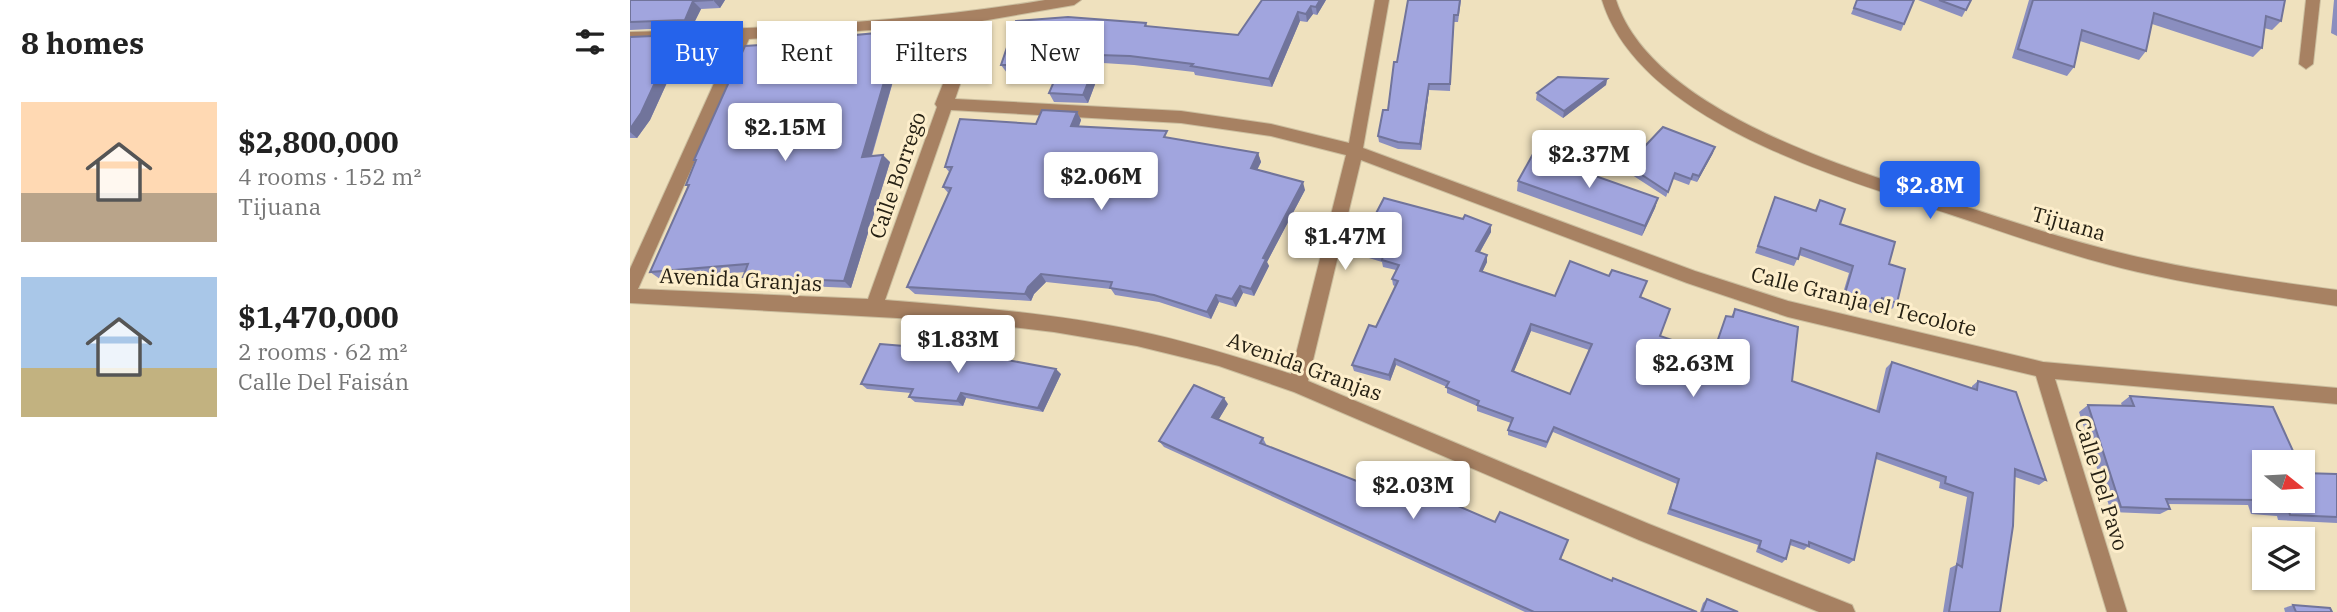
<!DOCTYPE html>
<html lang="en">
<head>
<meta charset="utf-8">
<style>
	:root { --surface:#fff; --page:#f6f6f6; --text:#222; --muted:#767676; --accent:#2563eb }
	body { margin:0; font-family:"IBM Plex Serif",serif; background:var(--page); color:var(--text); height:100vh; display:flex; flex-direction:column; font-size:26px; white-space:nowrap }
	* { box-sizing:border-box; margin:0 }
	p { font-size:23px; color:var(--muted) }
	.icon { flex:none; width:38px; height:38px; fill:none; stroke:currentColor; stroke-width:2; stroke-linecap:round; stroke-linejoin:round }
	.map { position:relative; flex:1; overflow:hidden }
	.details { display:flex; flex-direction:column; background:var(--surface); width:630px }
	.details>* { flex:none }
	.hud { position:absolute; left:21px; top:21px; width:665px; height:63px; display:flex; gap:14px }
	.needle { width:46px; rotate:108deg }
	.buttons { position:absolute; left:1622px; top:450px; display:grid; gap:14px }
	.buttons a { display:grid; place-items:center; width:63px; height:63px; border-radius:0px; background:var(--surface); box-shadow:0 2px 5px #0004; font-size:35px }
	.price { position:absolute; translate:-50% -60px; padding:0 16px; border-radius:7px; background:#fff; color:#222; font-size:23px; line-height:46px; filter:drop-shadow(0 2px 4px #0008) }
	.price::after { content:''; position:absolute; left:50%; top:42px; width:21px; height:16px; margin-left:-10px; background:inherit; clip-path:polygon(0 0,100% 0,50% 100%) }
	.price.current { background:var(--accent); color:#fff }
	ul { padding:0; list-style:none }
	li { display:flex; align-items:center; gap:21px; height:175px; padding:0 21px }
	li span { display:grid; place-items:center; flex:none; width:196px; height:140px; border-radius:0px; color:#555 }
	li>.icon { margin-inline-start:auto }
	span .icon { width:84px; height:84px; fill:#fffc; stroke-width:1 }
	li b { font-size:30px }
	h2 { display:flex; justify-content:space-between; align-items:center; height:84px; padding:0 21px; font-size:30px }
	.pill { padding:0 24px; border-radius:0px; background:var(--surface); box-shadow:0 2px 5px #0004; font-size:24px; line-height:63px }
	.pill.current { background:var(--accent); color:#fff }
	main { display:flex; flex:1; min-height:0 }
	.map>svg:first-child { display:block }
	.lines { fill:none; stroke-linecap:round; stroke-linejoin:round }
	.minor-casing { stroke:#cbbe9f; stroke-width:2 }
	.minor { fill:#a78162; fill-rule:evenodd }
	.wall { fill:#8a8ebf; fill-rule:evenodd }
	.shaded-wall { fill:#71749b }
	.building { fill:#a1a5de; stroke:#71749b; stroke-width:2; fill-rule:evenodd }
	.labels { text-anchor:middle; dominant-baseline:central; stroke-width:6; stroke-linejoin:round; paint-order:stroke }
	.street-label { font-size:21px; fill:#252013; stroke:#fdeecb }
</style>
</head>
<body>
<main>
<section class="details">
<h2>8 homes<svg class="icon" aria-label="filters" viewBox="0 0 24 24"><path d="M4 7h16M4 17h16"/><circle cx="9" cy="7" r="2"/><circle cx="15" cy="17" r="2"/></svg></h2>
<ul>
<li><span style="background:linear-gradient(#ffd9b3 65%,#b9a48a 0)"><svg class="icon" aria-label="home" viewBox="0 0 24 24"><path d="M3 11l9-7 9 7M6 9v11h12V9"/></svg></span><div><b>$2,800,000</b><p>4 rooms · 152 m²</p><p>Tijuana</p></div></li>
<li><span style="background:linear-gradient(#a9c7e8 65%,#c2b280 0)"><svg class="icon" aria-label="home" viewBox="0 0 24 24"><path d="M3 11l9-7 9 7M6 9v11h12V9"/></svg></span><div><b>$1,470,000</b><p>2 rooms · 62 m²</p><p>Calle Del Faisán</p></div></li>
</ul>
</section>
<div class="map">
<svg width="1707" height="612" viewBox="0 0 1707 612">
	<rect width="100%" height="100%" fill="#efe1be"/>
	<g class="lines">
		<g class="minor-casing">
			<g id="minor">
				<path d="M415,0h36l-7,5 -92,16 -27,78 226,12 90,13 78,19 26,-143h14l-26,148 332,123 93,30 255,61 294,26v16l-282,-25 72,233h-20l-71,-236 -248,-59 -101,-34 -326,-123 -53,221 341,143 203,81 3,7h-36l-180,-72 -345,-148 -75,-26 -82,-20 -83,-14 -85,-10 -339,-19v-34l104,-230 -104,3v-10c138,-4 279,-9 415,-32zM337,23l-32,81 2,3 -69,192 -230,-10 111,-250zM321,110l230,13 90,13 75,19 -55,219c-50,-16 -101,-32 -153,-43 -83,-18 -168,-24 -253,-31z"/>
				<path d="M972,0h14c36,112 238,170 339,203 61,20 121,40 183,54 66,15 132,24 199,33v16c-66,-10 -133,-19 -199,-34 -65,-15 -129,-38 -192,-59 -108,-36 -307,-92 -344,-213z"/>
				<path d="M1676,0h14l-7,64 -7,5 -7,-5z"/>
			</g>
		</g>
		<use href="#minor" class="minor"/>
	</g>
	<g class="wall">
		<path d="M0,0h95l-5,8 -19,1 -9,18 -62,3z"/>
		<path d="M696,0l-9,15 -4,-1 -6,8 -7,-1 -28,66 -77,-12 -1,-3 -60,-7 -31,-2 -15,40 -34,-1 -5,-9 9,-20h-51l-6,-8 145,-42 1,3 91,9z"/>
		<path d="M831,0l-3,22h-4l-4,69 -21,-1 -8,60 -23,-1 -19,-7 -1,-6 10,-26 9,-48z"/>
		<path d="M1227,0l47,24 -3,7 -50,-17z"/>
		<path d="M1288,0h53l-9,17z"/>
		<path d="M1399,0h256l-4,21 -9,9 -8,-2 -2,20 -9,9 -101,-33 -6,27 -7,9 -59,-19 -6,26 -7,9 -55,-18z"/>
		<path d="M1704,0h3v36l-6,-3z"/>
		<path d="M0,37l55,6 -35,77 -13,18h-7z"/>
		<path d="M275,39l-33,117 18,6 -39,126 -45,-2 -1,2 -29,1 -7,-5h-18l-8,-7 2,-5 -85,7 -10,-7 38,-86 -2,-1 10,-24 -2,-1z"/>
		<path d="M977,79l-1,6 -43,33 -27,-18 1,-7z"/>
		<path d="M447,112l4,8 -2,6 92,12 87,15 3,9 -4,8 48,20 -38,72 2,4 -15,30 -11,-3 -7,14 -17,-5 -8,17 -52,-17 -44,-7 -4,-6 -65,-7 -12,12 -3,7 -116,-7 -8,-7 42,-93 -6,-7 7,-14 -5,-6 91,-43z"/>
		<path d="M1083,153l-16,29 -6,-2 -2,5 -16,-6 -7,18 -40,-26 1,-6z"/>
		<path d="M888,181l140,17 -3,10 -13,28 -125,-45z"/>
		<path d="M1145,197l40,13 5,-10 20,24 49,40 8,39 -5,6 -11,-4 -6,9 -35,-11 9,-30 -50,-18 -5,11 -39,-13z"/>
		<path d="M833,219l28,6v7l-11,20 7,10 -5,10 73,24 54,-20 38,5 -6,16 19,39 53,18 13,-38 5,1 4,-8 57,72 84,30 10,-43 6,-6 80,27v-3l6,-5 68,99 -7,5 -24,-8 -15,135h-57l7,-44 6,-3 11,-68 -28,-9 1,-6 -64,-23 -22,101 -5,4 -42,-17 -3,3 -14,-5 -4,14 -4,4 -26,-11 2,-7 -91,-31 10,-30 -124,-52 -7,16 -38,-13v-5l3,-7 -34,-12v-5l-30,-13v-6l-51,-22 -6,16 -36,-10 -2,-6 24,-38 20,-40 -3,-2 -1,-6 4,-9 -13,-3 -1,-5 -23,-7 -1,-7zM901,331l58,19 -19,44 -56,-23z"/>
		<path d="M431,374l-18,38 -77,-14 -3,8 -48,-4 -6,-5 2,-4 -44,-4 -6,-5z"/>
		<path d="M1500,396l134,104 73,-26v49l-59,-3 -1,-4 -26,-2 -3,-9 -80,-1 2,5 -10,5 -49,-2 -32,-100 9,-7 34,1 -1,-3z"/>
		<path d="M598,404l-10,16 45,18 3,6v1l116,46 58,-5 1,6 -3,6 57,24 73,18 -7,19 51,22 85,31h-172l-361,-165 -5,-6z"/>
		<path d="M1077,599l31,13h-38l3,-9z"/>
		<path d="M1663,605l39,7h-47l-1,-4z"/>
	</g>
	<g class="shaded-wall">
		<path d="M83,0h12l-5,8z"/>
		<path d="M690,0h6l-9,15 -1,-8z"/>
		<path d="M63,1l8,8 -9,18 -7,-7z"/>
		<path d="M681,6l2,8 -6,8 -1,-8z"/>
		<path d="M668,12l2,9 -28,66 -3,-8z"/>
		<path d="M269,31l6,8 -36,125 -7,-7z"/>
		<path d="M47,35l8,8 -35,77 -13,18 -7,-6v-3z"/>
		<path d="M469,55l4,8 -15,40 -5,-8z"/>
		<path d="M977,79l-1,6 -43,33 1,-7z"/>
		<path d="M799,84v6l-8,60 -1,-6z"/>
		<path d="M447,112l4,8 -5,14 -5,-8z"/>
		<path d="M1085,147l-2,6 -16,29 2,-6z"/>
		<path d="M628,153l3,9 -7,14 -3,-8z"/>
		<path d="M253,155l7,7 -39,126 -7,-7z"/>
		<path d="M673,182l2,8 -38,72 2,4 -15,30 -3,-7 12,-31z"/>
		<path d="M1028,198l-3,10 -13,28 3,-10z"/>
		<path d="M861,225v7l-14,25 -1,-6z"/>
		<path d="M857,255v7l-7,15v-6z"/>
		<path d="M411,274l5,8 -12,12 -3,7 -6,-7 3,-7z"/>
		<path d="M168,279l8,7 -1,2 -8,-7z"/>
		<path d="M610,286l3,7 -7,14 -4,-8z"/>
		<path d="M586,295l3,7 -8,17 -4,-7z"/>
		<path d="M901,324v7l-19,45v-5z"/>
		<path d="M765,359l1,6 -6,16 -1,-6z"/>
		<path d="M426,369l5,5 -18,38 -5,-4z"/>
		<path d="M331,393l5,5 -3,8 -6,-5z"/>
		<path d="M594,398l4,6 -12,20 -4,-7z"/>
		<path d="M810,486l1,6 -5,10 -1,-6z"/>
	</g>
	<g class="building">
		<path d="M0,0h83l-20,1 -8,19 -55,2z"/>
		<path d="M632,0h58l-4,7 -5,-1 -5,8 -8,-2 -29,67 -78,-13 2,-2 -63,-8 -31,-1 -16,40 -34,-2 12,-28h-60l15,-44 52,-4 78,6 -1,3 93,9z"/>
		<path d="M778,0h52l-2,15h-4l-4,69h-21l-9,60 -22,-2 -20,-6 5,-26h5l6,-48h3z"/>
		<path d="M1227,0h57l-10,24 -50,-16z"/>
		<path d="M1309,0h32l-5,10z"/>
		<path d="M1403,0h252l-4,21 -15,-5 -4,32 -108,-35 -8,38 -64,-21 -8,37 -56,-18z"/>
		<path d="M269,31l-37,126 21,-2 -39,126 -46,-2 -1,2 -30,1 1,-5h-25l5,-13 -98,8 39,-87h-3l10,-25h-2l51,-114 88,-6 1,-3z"/>
		<path d="M47,35l-36,78 -11,16v-92z"/>
		<path d="M928,77l49,2 -43,32 -27,-18z"/>
		<path d="M412,110l35,2 -6,14 96,5 -3,6 94,16 -7,15 52,14 -40,76 3,1 -15,30 -11,-3 -8,13 -16,-4 -9,17 -53,-17 -44,-7 2,-6 -71,-8 -13,13 -3,7 -118,-7 44,-99 -8,-1 9,-20h-7l15,-48 76,5z"/>
		<path d="M1033,127l52,20 -16,29 -6,-2 -2,5 -16,-6 -7,19 -41,-27z"/>
		<path d="M903,154l125,44 -13,28 -127,-45z"/>
		<path d="M1145,197l41,14 4,-11 25,9 -5,15 55,18 -6,22 16,5 -8,34 -15,-5 -2,10 -36,-11 9,-31 -52,-18 -3,11 -40,-13z"/>
		<path d="M754,198l79,21 2,-4 26,10 -15,26 11,4 -7,16 75,25 15,-35 39,15 3,-6 35,11 -7,16 30,12 -10,27 53,18 13,-38 7,1 2,-8 63,18 -6,54 87,31 13,-50 85,28 1,-9 38,11 30,88 -31,-11 -2,57 -13,86h-51l8,-48 5,3 11,-74 -28,-10 1,-6 -69,-24 -23,107 -45,-18v4l-18,-6 -5,19 -27,-11 2,-7 -91,-32 9,-30 -125,-52 -7,15 -39,-12 5,-12 -36,-13 2,-4 -33,-14 3,-5 -54,-23 -6,16 -37,-10 17,-40 7,2 22,-46 -6,-2 7,-14 -17,-5 1,-4 -25,-8zM901,324l61,20 -22,50 -58,-23z"/>
		<path d="M250,344l73,6 103,19 -18,39 -77,-15 -4,8 -48,-4 4,-8 -52,-5z"/>
		<path d="M564,385l30,13 -12,19 51,21 -3,5 122,48 11,-24 47,19 -5,10 60,26 5,-10 68,28 -8,19 52,22 1,-3 84,34h-163l-375,-171z"/>
		<path d="M1500,396l143,11 25,55h-34v38h39v-27l34,1v43l-47,-2 -1,-4 -26,-2 -3,-9 -94,-1 4,10 -49,-2 -33,-102 46,1z"/>
		<path d="M1077,599l31,13h-36z"/>
		<path d="M1663,605l37,3 2,4h-36z"/>
	</g>
	<g class="labels">
		<g class="street-label">
			<text transform="translate(267 175) rotate(-71)">Calle Borrego</text>
			<text transform="translate(1439 223) rotate(16)">Tijuana</text>
			<text transform="translate(111 279) rotate(3)">Avenida Granjas</text>
			<text transform="translate(1234 301) rotate(14)">Calle Granja el Tecolote</text>
			<text transform="translate(675 366) rotate(20)">Avenida Granjas</text>
			<text transform="translate(1472 484) rotate(73)">Calle Del Pavo</text>
		</g>
	</g>
</svg>
<div class="buttons">
<a><svg class="needle" viewBox="-14 -14 28 28"><path d="M0-13l5 13h-10z" fill="#e53935"/><path d="M0 13l5-13h-10z" fill="#767676"/></svg></a>
<a><svg class="icon" aria-label="layers" viewBox="0 0 24 24"><path d="M12 4l9 5-9 5-9-5zM3 14l9 5 9-5"/></svg></a>
</div>
<b class="price" style="left:155px;top:163px">$2.15M</b>
<b class="price" style="left:959px;top:190px">$2.37M</b>
<b class="price" style="left:471px;top:212px">$2.06M</b>
<b class="price current" style="left:1300px;top:221px">$2.8M</b>
<b class="price" style="left:715px;top:272px">$1.47M</b>
<b class="price" style="left:328px;top:375px">$1.83M</b>
<b class="price" style="left:1063px;top:399px">$2.63M</b>
<b class="price" style="left:783px;top:521px">$2.03M</b>
<div class="hud">
<a class="pill current">Buy</a>
<a class="pill">Rent</a>
<a class="pill">Filters</a>
<a class="pill">New</a>
</div>
</div>
</main>
</body>
</html>
